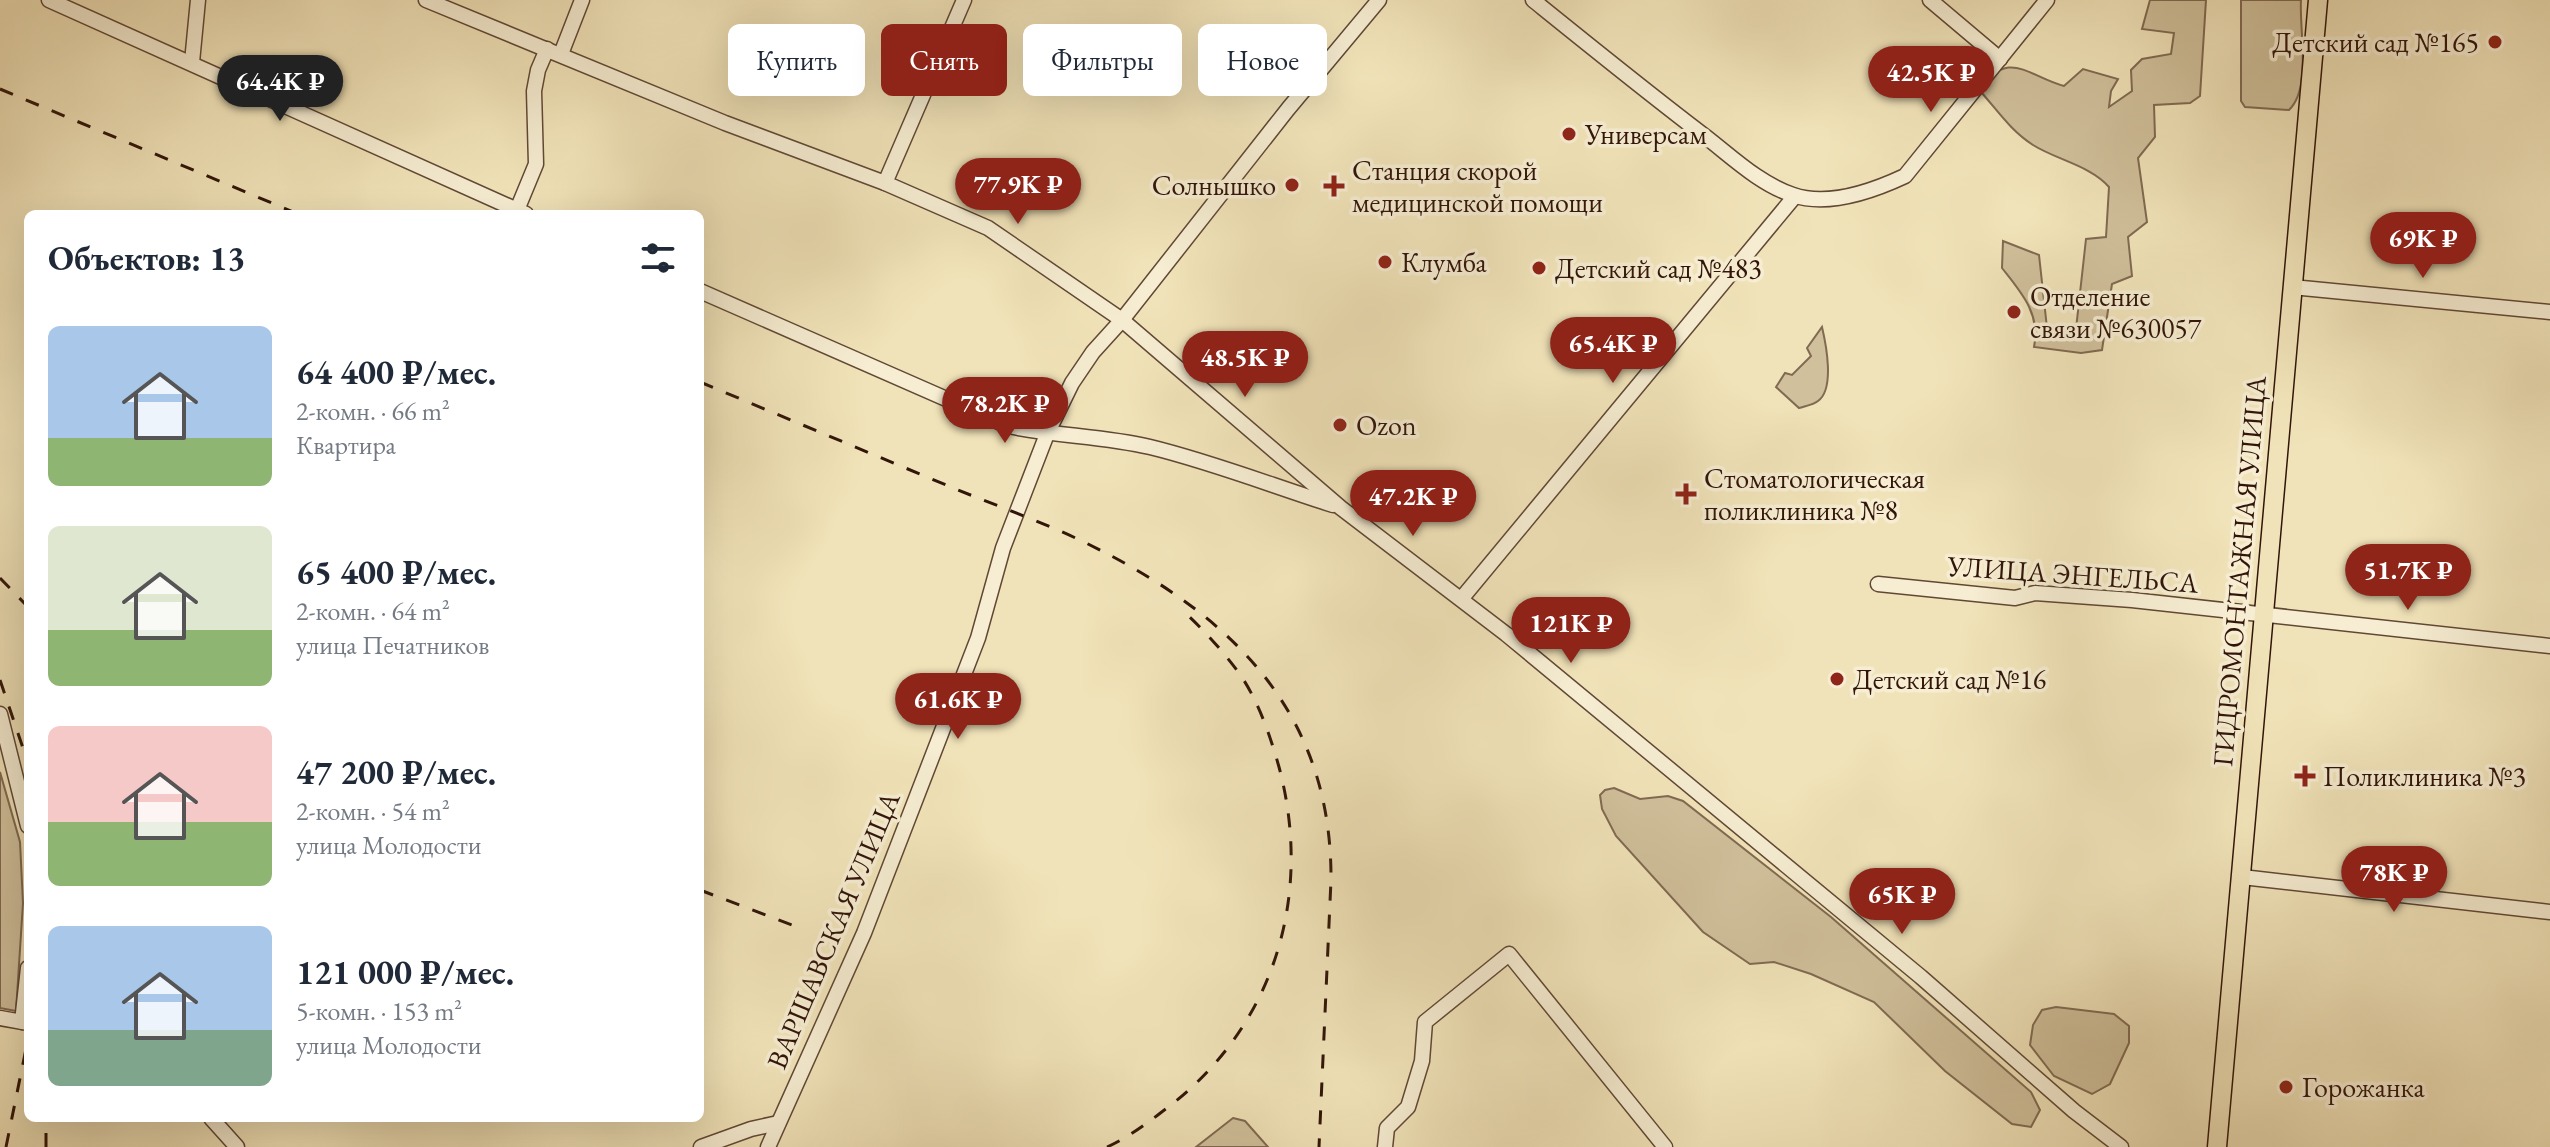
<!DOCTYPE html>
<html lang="ru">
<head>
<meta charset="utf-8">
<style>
	:root { --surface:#fff; --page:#f6f6f7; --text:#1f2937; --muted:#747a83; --accent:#8f2418 }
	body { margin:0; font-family:"EB Garamond",serif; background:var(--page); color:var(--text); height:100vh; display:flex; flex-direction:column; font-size:30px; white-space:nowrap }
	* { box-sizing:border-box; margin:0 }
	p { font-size:26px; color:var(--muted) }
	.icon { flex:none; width:44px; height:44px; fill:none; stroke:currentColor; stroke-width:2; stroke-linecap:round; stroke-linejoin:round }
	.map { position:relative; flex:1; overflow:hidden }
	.details { position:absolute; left:24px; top:210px; width:680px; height:912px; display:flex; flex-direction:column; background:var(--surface); border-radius:12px; box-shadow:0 8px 32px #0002 }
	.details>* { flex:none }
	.hud { position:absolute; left:728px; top:24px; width:760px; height:72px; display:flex; gap:16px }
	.price { position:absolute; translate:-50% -68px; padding:0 18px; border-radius:28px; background:var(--accent); color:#fff; font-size:26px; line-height:52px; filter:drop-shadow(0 2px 4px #0008) }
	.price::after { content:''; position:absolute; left:50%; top:48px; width:24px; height:18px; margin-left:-12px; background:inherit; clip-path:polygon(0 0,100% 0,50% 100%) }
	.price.active { background:#222; color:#fff }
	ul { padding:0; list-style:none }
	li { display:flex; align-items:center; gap:24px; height:200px; padding:0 24px }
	li span { display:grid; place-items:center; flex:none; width:224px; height:160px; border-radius:12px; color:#555 }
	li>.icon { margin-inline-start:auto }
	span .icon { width:96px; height:96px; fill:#fffc; stroke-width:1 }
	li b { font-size:34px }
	h2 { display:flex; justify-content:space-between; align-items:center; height:96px; padding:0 24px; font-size:34px }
	.tag { padding:0 28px; border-radius:12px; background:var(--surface); box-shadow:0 8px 32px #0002; font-size:28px; line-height:72px }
	.tag.active { background:var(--accent); color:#fff }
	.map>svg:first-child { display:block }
	.green { fill:#d0c09b; stroke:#806a52; stroke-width:2 }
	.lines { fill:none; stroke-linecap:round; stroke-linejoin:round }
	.minor-casing { stroke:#614835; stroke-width:17 }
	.major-casing { stroke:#311509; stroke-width:21 }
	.minor { stroke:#f6edd2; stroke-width:14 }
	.major { stroke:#f1e3b9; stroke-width:18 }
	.rail { stroke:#311509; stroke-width:3; stroke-dasharray:14 14; stroke-linecap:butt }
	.poi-dot { fill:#8f2418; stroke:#f6edd2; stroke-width:3 }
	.labels { text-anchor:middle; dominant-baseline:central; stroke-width:7; stroke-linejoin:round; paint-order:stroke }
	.poi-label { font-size:28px; fill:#311509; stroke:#f6edd2; text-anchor:start }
	.street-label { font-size:28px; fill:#311509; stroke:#f6edd2 }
</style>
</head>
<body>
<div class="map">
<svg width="2550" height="1147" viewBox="0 0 2550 1147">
	<rect width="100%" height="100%" fill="#f1e3b9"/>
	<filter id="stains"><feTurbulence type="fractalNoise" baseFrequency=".0025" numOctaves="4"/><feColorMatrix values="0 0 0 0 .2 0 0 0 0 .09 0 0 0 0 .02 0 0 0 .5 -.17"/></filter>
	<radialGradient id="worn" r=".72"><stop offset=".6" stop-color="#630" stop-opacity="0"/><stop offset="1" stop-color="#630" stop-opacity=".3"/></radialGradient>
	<g class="green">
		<path d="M2150,0h56l-6,96 -10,7 -36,2 1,32 -17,21 9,64 -19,15 4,39 -20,8 -10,66 -21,3 -47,-6c7,-33 -13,-55 -32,-79l1,-27 36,14 8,73 29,1 10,-90 20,-2 3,-50c-18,-21 -52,-27 -76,-42 -22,-14 -35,-34 -52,-53 25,-46 48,-15 83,-6l19,-17 35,10 -7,12 -2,16 23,-16 -1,-21 11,-11 29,-5 3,-21 -32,-4z"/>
		<path d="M2241,0h60c-2,30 11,88 -12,110l-44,-3 -4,-6z"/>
		<path d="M1822,327c4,17 13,62 -4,74 -5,4 -13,5 -19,7l-23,-21 9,-14 7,2 19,-19 -4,-8z"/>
		<path d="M0,772l20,70 3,61 -7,108 -16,-3z"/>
		<path d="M1614,788l26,11 28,-3 15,5 148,116 200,175 9,18 -9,17 -19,-3 -67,-53 -71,-69 -63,-28 -37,-12 -24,2 -47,-32 -87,-96 -14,-27 -2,-14 5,-5z"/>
		<path d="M2056,1007l58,7 15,12v17l-19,41 -18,10 -38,-18 -24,-31 3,-20 9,-15z"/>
		<path d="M1233,1118l12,3 23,26h-72z"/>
	</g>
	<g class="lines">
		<g class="minor-casing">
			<g id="minor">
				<path d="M49,0l477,214"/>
				<path d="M426,0l299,123 160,60 103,45 134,92 219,188 165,126 415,343 153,134 47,36"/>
				<path d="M1533,0c57,46 115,93 173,137 27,21 54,47 87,58 35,12 80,-4 112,-19l142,-176"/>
				<path d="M1930,0l70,59"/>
				<path d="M561,54l21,-54"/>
				<path d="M192,62l6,-62"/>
				<path d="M885,183l79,-183"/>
				<path d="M517,210l19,-46 -2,-73 4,-21 9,-21"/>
				<path d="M2292,287l258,25"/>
				<path d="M700,291l308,135c47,10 95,10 142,21 62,15 123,39 183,58"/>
				<path d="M1878,584l137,14 20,-5 97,7 418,46"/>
				<path d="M1462,598l333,-402"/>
				<path d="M0,714l28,112"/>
				<path d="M2242,877l308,35"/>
				<path d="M0,1018l28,5"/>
				<path d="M22,1022l6,-54"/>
				<path d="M211,1118l26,29"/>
				<path d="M701,1147l50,-18 27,-6"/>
				<path d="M768,1147l96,-214 114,-295 25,-90 44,-114 25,-51 21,-31 29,-32 166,-211 91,-109"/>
				<path d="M1385,1147l2,-19 21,-21 14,-46 3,-39 84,-68 156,193"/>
			</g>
		</g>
		<g class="major-casing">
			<path id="major" d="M2217,1147l101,-1147"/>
		</g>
		<use href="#minor" class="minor"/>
		<use href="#major" class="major"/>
		<g class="rail">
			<path d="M0,89l298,125"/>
			<path d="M700,382c86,36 172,72 258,108 42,17 87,33 128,53 143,70 246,167 245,337l-12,267"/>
			<path d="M0,578l28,29"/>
			<path d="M0,680l28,83"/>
			<path d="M700,890l92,35"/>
			<path d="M6,1147l22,-108"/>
			<path d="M46,1147v-29"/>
			<path d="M1107,1147c20,-9 38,-22 56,-36 110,-81 151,-213 116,-344 -9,-32 -21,-67 -40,-94 -17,-23 -36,-44 -57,-63"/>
		</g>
	</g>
	<g class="poi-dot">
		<circle cx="2495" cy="42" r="8"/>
		<circle cx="1569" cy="134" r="8"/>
		<circle cx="1292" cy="185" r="8"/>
		<path d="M1330 174h8v8h8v8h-8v8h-8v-8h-8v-8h8z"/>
		<circle cx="1385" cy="262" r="8"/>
		<circle cx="1539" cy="268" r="8"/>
		<circle cx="2014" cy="312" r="8"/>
		<circle cx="1340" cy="425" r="8"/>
		<path d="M1682 482h8v8h8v8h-8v8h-8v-8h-8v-8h8z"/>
		<circle cx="1837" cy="679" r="8"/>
		<path d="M2301 764h8v8h8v8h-8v8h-8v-8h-8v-8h8z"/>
		<circle cx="2286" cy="1087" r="8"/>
	</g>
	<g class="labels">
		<g class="poi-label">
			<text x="2479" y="42" text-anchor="end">Детский сад №165</text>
			<text x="1585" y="134">Универсам</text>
			<text x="1352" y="170">Станция скорой<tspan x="1352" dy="32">медицинской помощи</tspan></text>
			<text x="1276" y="185" text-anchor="end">Солнышко</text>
			<text x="1401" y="262">Клумба</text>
			<text x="1555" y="268">Детский сад №483</text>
			<text x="2030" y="296">Отделение<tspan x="2030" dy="32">связи №630057</tspan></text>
			<text x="1356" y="425">Ozon</text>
			<text x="1704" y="478">Стоматологическая<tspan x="1704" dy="32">поликлиника №8</tspan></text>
			<text x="1853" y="679">Детский сад №16</text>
			<text x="2323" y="776">Поликлиника №3</text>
			<text x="2302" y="1087">Горожанка</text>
		</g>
		<g class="street-label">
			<text transform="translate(2239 571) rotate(-85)">ГИДРОМОНТАЖНАЯ УЛИЦА</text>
			<text transform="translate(2073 574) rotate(4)">УЛИЦА ЭНГЕЛЬСА</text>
			<text transform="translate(833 930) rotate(-67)">ВАРШАВСКАЯ УЛИЦА</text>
		</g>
	</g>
	<rect width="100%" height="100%" filter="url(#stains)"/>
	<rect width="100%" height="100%" fill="url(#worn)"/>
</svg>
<b class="price" style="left:1931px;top:114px">42.5K ₽</b>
<b class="price active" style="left:280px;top:123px">64.4K ₽</b>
<b class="price" style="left:1018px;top:226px">77.9K ₽</b>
<b class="price" style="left:2423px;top:280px">69K ₽</b>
<b class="price" style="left:1613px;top:385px">65.4K ₽</b>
<b class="price" style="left:1245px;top:399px">48.5K ₽</b>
<b class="price" style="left:1005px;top:445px">78.2K ₽</b>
<b class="price" style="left:1413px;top:538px">47.2K ₽</b>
<b class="price" style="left:2408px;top:612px">51.7K ₽</b>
<b class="price" style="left:1571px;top:665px">121K ₽</b>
<b class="price" style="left:958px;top:741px">61.6K ₽</b>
<b class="price" style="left:2394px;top:914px">78K ₽</b>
<b class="price" style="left:1902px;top:936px">65K ₽</b>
<div class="hud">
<a class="tag">Купить</a>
<a class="tag active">Снять</a>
<a class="tag">Фильтры</a>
<a class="tag">Новое</a>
</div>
<section class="details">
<h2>Объектов: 13<svg class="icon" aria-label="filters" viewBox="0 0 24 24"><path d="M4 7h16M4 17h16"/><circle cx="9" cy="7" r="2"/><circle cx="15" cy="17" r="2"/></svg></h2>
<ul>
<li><span style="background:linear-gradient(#a9c7e8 70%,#8fb573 0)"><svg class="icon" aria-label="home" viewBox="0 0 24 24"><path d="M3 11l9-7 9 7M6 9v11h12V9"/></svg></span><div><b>64 400 ₽/мес.</b><p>2-комн. · 66 m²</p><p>Квартира</p></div></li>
<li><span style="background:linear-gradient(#dfe7d0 65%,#8fb573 0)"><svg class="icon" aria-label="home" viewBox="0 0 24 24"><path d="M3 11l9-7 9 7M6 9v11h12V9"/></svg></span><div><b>65 400 ₽/мес.</b><p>2-комн. · 64 m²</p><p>улица Печатников</p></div></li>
<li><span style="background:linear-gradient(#f6c9c9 60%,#8fb573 0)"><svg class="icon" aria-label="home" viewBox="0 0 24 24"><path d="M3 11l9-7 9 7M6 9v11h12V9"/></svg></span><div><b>47 200 ₽/мес.</b><p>2-комн. · 54 m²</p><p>улица Молодости</p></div></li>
<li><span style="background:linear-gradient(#a9c7e8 65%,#7fa58c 0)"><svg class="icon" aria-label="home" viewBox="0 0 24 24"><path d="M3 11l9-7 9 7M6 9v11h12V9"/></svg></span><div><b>121 000 ₽/мес.</b><p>5-комн. · 153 m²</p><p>улица Молодости</p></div></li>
</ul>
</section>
</div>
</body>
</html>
